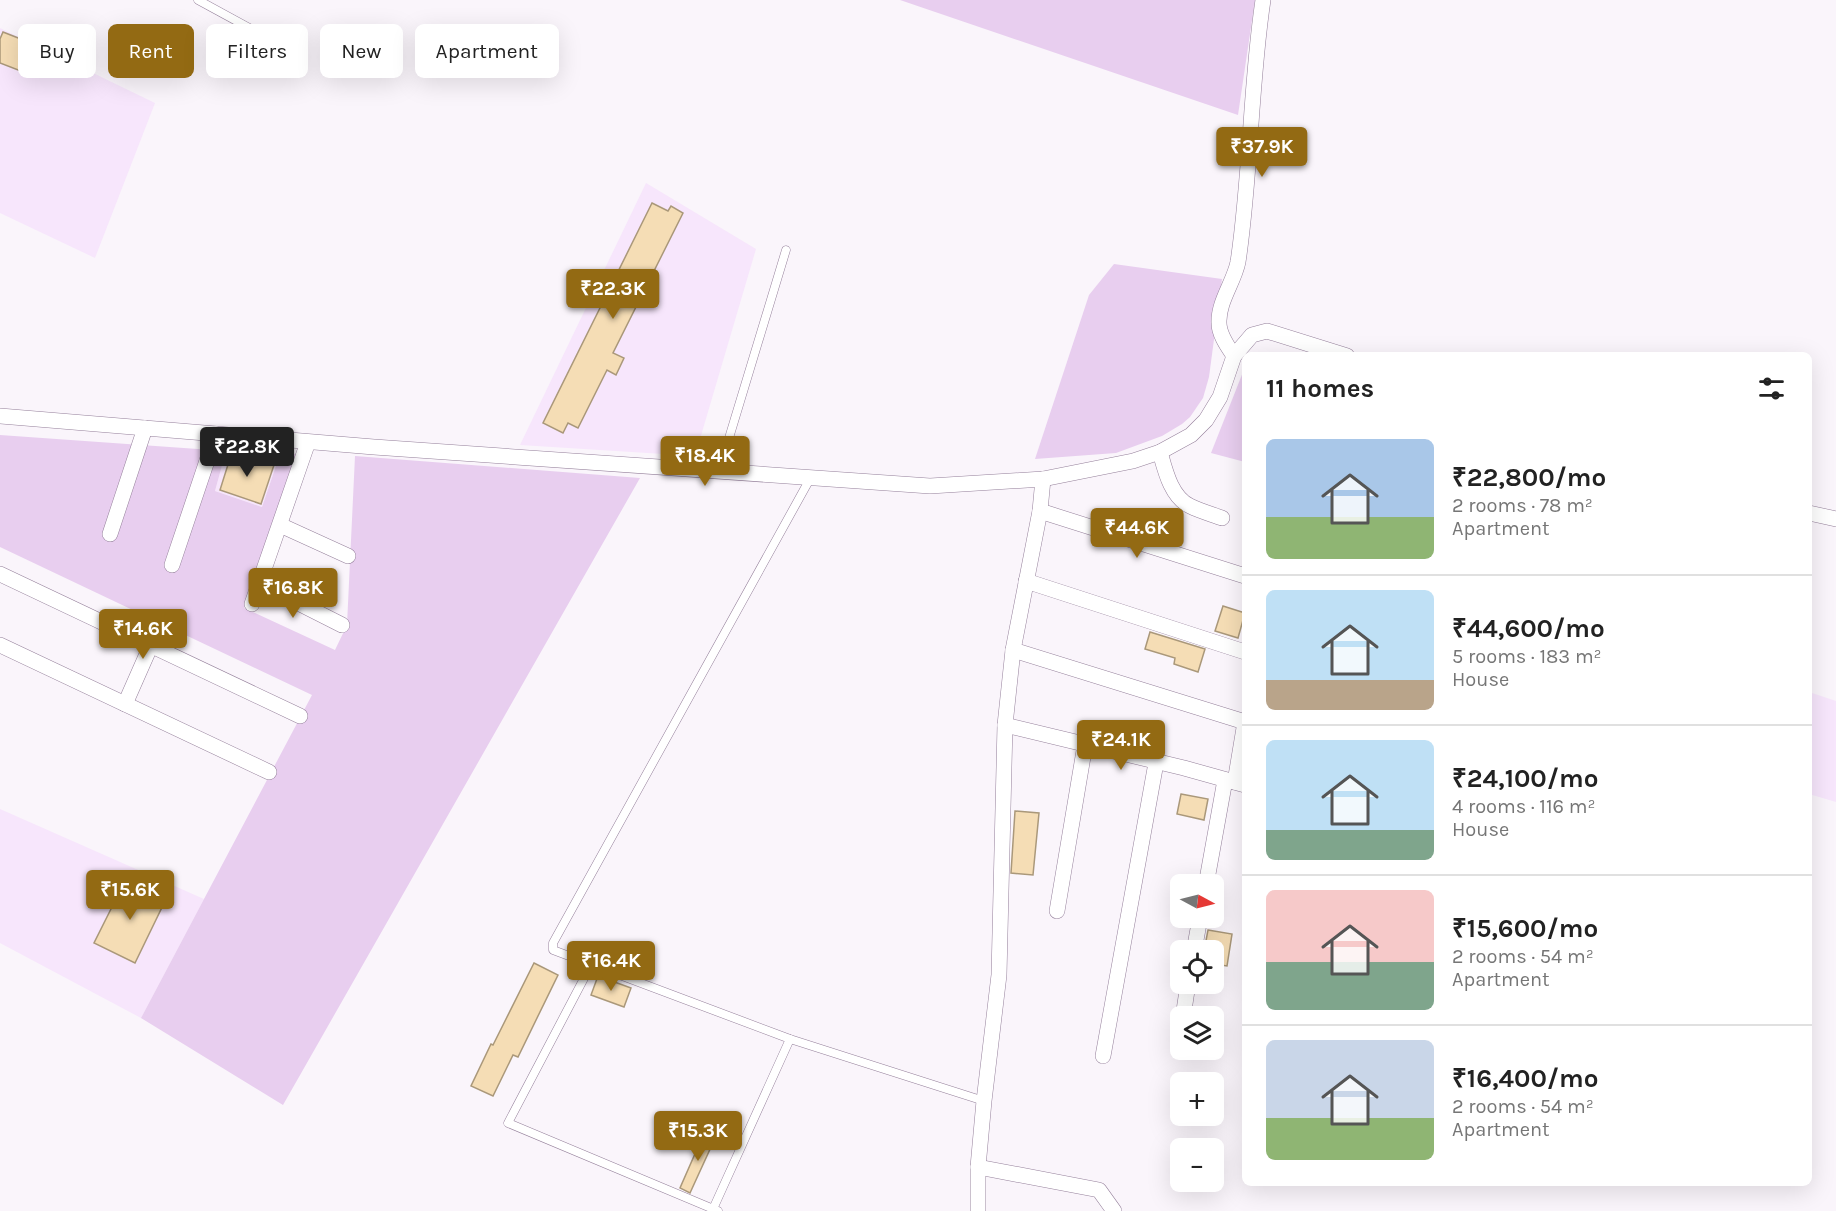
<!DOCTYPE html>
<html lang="en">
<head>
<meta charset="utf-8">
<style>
	:root { --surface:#fff; --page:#f6f6f6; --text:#222; --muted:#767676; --line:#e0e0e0; --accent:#936a13 }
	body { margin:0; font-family:Karla,sans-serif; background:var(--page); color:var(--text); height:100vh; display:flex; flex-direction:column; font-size:22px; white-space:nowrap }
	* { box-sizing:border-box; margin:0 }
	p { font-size:20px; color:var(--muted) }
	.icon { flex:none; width:33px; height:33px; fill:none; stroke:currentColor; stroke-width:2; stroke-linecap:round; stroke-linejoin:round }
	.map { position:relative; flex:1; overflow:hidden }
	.side { position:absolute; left:1242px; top:352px; width:570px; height:834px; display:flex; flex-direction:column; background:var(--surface); border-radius:9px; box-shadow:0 6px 24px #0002 }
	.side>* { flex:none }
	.guide { position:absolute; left:18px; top:24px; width:570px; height:54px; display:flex; gap:12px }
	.needle { width:39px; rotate:97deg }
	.fabs { position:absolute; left:1170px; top:874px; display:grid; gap:12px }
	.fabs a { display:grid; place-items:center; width:54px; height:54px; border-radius:9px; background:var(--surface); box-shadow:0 6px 24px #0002; font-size:30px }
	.price { position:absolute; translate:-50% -51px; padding:0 14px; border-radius:6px; background:var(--accent); color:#fff; font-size:20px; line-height:39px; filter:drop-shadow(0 2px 3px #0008) }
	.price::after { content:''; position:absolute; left:50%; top:36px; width:18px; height:14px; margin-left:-9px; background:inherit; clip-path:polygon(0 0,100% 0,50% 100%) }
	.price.selected { background:#222; color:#fff }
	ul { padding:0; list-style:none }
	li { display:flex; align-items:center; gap:18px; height:150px; padding:0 24px }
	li+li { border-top:2px solid var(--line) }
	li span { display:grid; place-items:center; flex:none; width:168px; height:120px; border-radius:9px; color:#555 }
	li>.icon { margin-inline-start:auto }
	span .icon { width:72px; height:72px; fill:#fffc; stroke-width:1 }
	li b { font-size:26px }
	h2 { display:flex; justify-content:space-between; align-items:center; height:72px; padding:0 24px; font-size:26px }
	.chip { padding:0 21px; border-radius:9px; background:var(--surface); box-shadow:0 6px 24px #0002; font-size:21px; line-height:54px }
	.chip.selected { background:var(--accent); color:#fff }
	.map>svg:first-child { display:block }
	.built { fill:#f7e6fc }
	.green { fill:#e8ceef }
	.building { fill:#f5ddb5; stroke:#aa987a; stroke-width:1.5 }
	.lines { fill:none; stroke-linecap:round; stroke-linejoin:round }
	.lane-casing { stroke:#95809b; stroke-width:9 }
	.street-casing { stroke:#95809b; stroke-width:16 }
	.lane { stroke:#fff; stroke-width:8 }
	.street { stroke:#fff; stroke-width:15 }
</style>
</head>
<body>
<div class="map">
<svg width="1836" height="1211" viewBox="0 0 1836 1211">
	<rect width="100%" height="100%" fill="#faf5fb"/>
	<g class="built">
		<path d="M0,28l155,75 -60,155 -95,-45z"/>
		<path d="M646,183l110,66 -61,207 -175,-11z"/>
		<path d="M226,451l54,3 -18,53 -47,-16z"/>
		<path d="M1809,692l27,9v101l-27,-8z"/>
		<path d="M0,809l204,90 -63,119 -141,-75z"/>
	</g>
	<g class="green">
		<path d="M900,0h355l-17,115z"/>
		<path d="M1114,264l108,15 -13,98 -6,21 -13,19 -8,7 -20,12 -46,17 -81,6 54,-164z"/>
		<path d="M1245,367v95l-34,-9z"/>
		<path d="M0,435l226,16 -11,40 47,16 18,-53h17l-53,154 91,42 12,-25 8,-169 285,22 -357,627 -142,-87 171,-323 -312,-148z"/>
	</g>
	<g class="building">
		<path d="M3,32l33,13 -10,28 -26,-10v-24z"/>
		<path d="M652,203l16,8 3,-5 12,7 -70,140 11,5 -8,17 -9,-5 -29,58 -10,-5 -5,10 -20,-10z"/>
		<path d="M231,455l20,7 2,-5 21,8 -13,39 -41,-14z"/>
		<path d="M1223,606l22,7 -7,25 -23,-7z"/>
		<path d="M1150,632l55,17 -7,23 -24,-8 1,-6 -30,-9z"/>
		<path d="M1181,794l27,5 -4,21 -27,-6z"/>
		<path d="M1015,811l24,2 -6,62 -22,-2z"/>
		<path d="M126,879l40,20 -31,64 -41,-20z"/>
		<path d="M1208,930l24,4 -5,32 -13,-2v-13h-10z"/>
		<path d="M534,963l24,12 -40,82 -5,-2 -20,41 -22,-10 20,-42 2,1z"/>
		<path d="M598,976l33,12 -7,19 -33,-12z"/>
		<path d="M705,1131l11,5 -26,57 -10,-5z"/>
	</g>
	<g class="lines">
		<g class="lane-casing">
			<g id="lane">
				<path d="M198,0l103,56"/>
				<path d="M719,471l67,-221"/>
				<path d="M811,477l-258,466v7l237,89 194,62"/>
				<path d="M591,965l-83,158 210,88"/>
				<path d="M713,1209l77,-170"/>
			</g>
		</g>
		<g class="street-casing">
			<g id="street">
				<path d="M1234,356c-6,-9 -15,-21 -15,-33 -1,-21 15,-41 19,-61 13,-87 12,-175 25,-262"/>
				<path d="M0,416l374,31 556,39 113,-7 90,-18 27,-9 31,-17 15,-15 14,-23 14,-41 18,-21 15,-4 80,25"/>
				<path d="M1160,452c5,18 11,45 30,54 10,5 21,8 32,12"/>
				<path d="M1040,511l205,65"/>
				<path d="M1809,513l27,6"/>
				<path d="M280,525l68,31"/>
				<path d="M110,534l35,-106"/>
				<path d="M172,565l44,-131"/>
				<path d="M0,574l300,142"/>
				<path d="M1026,581l219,71"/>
				<path d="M259,583l83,42"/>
				<path d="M252,604l56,-162"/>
				<path d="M0,645l269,127"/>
				<path d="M1013,650l232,72"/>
				<path d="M125,704l26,-59"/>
				<path d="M1005,725l179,43 61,17"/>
				<path d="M1235,782l10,-60"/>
				<path d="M1206,885l19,-105"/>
				<path d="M1057,911l28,-166"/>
				<path d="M1194,951l6,-33"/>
				<path d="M1183,1017l5,-33"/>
				<path d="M1179,1040l1,-11"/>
				<path d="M1103,1056l53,-293"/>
				<path d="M978,1167l121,23 15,21"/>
				<path d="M978,1211v-44l6,-66 15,-126 6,-250 8,-75 27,-139 3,-32"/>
			</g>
		</g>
		<use href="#lane" class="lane"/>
		<use href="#street" class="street"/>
	</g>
</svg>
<div class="fabs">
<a><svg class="needle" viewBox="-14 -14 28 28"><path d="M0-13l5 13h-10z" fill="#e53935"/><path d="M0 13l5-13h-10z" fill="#767676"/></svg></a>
<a><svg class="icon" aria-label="locate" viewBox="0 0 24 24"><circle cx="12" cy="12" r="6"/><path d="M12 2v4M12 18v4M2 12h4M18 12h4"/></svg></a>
<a><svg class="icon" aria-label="layers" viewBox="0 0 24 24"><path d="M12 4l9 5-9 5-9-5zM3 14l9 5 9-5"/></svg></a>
<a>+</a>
<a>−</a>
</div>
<b class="price" style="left:1262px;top:178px">₹37.9K</b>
<b class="price" style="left:613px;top:320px">₹22.3K</b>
<b class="price selected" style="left:247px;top:478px">₹22.8K</b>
<b class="price" style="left:705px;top:487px">₹18.4K</b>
<b class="price" style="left:1137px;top:559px">₹44.6K</b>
<b class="price" style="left:293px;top:619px">₹16.8K</b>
<b class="price" style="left:143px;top:660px">₹14.6K</b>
<b class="price" style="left:1121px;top:771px">₹24.1K</b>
<b class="price" style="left:130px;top:921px">₹15.6K</b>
<b class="price" style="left:611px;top:992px">₹16.4K</b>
<b class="price" style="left:698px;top:1162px">₹15.3K</b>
<div class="guide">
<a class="chip">Buy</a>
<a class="chip selected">Rent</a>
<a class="chip">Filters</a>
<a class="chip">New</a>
<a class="chip">Apartment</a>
</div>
<section class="side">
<h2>11 homes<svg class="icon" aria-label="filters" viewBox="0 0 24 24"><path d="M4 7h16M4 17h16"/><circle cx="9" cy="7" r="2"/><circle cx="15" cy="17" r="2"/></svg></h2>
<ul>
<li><span style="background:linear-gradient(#a9c7e8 65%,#8fb573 0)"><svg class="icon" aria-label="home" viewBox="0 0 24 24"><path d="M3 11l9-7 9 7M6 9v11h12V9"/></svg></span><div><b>₹22,800/mo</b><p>2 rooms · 78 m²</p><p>Apartment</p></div></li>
<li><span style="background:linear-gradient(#bfe0f5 75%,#b9a48a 0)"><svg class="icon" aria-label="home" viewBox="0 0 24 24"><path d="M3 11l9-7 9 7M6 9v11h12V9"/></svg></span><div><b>₹44,600/mo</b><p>5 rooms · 183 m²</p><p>House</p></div></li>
<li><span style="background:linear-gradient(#bfe0f5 75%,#7fa58c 0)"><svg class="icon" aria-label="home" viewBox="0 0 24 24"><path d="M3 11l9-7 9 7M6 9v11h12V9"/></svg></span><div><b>₹24,100/mo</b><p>4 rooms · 116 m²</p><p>House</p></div></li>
<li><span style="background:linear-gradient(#f6c9c9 60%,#7fa58c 0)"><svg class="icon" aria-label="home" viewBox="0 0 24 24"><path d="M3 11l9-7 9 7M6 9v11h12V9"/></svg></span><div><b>₹15,600/mo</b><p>2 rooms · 54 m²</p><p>Apartment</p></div></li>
<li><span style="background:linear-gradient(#c9d6e8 65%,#8fb573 0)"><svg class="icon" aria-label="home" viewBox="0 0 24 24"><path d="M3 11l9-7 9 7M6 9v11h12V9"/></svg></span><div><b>₹16,400/mo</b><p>2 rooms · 54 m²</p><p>Apartment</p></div></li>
</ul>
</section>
</div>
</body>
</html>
